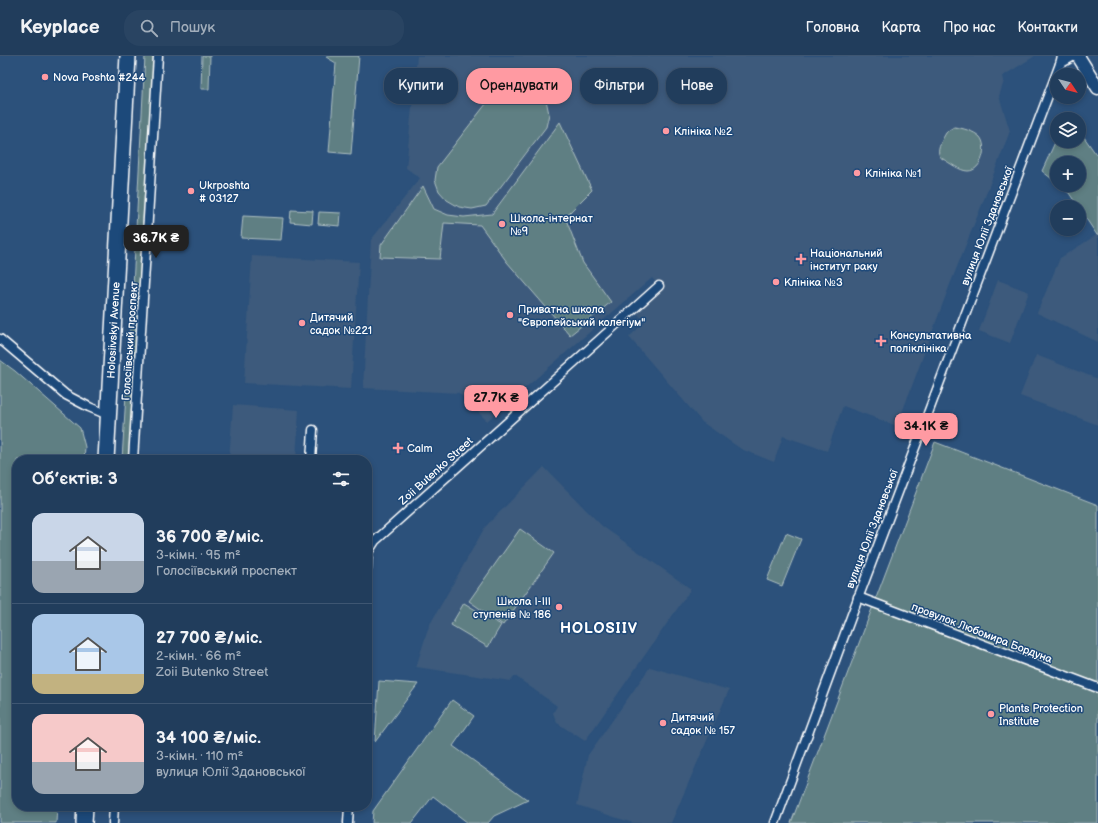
<!DOCTYPE html>
<html lang="uk">
<head>
<meta charset="utf-8">
<style>
	:root { --surface:#213d5c; --page:#294462; --text:#f1f3f6; --muted:#a2aebb; --line:#3e5672; --accent:#ff9aa2 }
	body { margin:0; font-family:"Balsamiq Sans",sans-serif; background:var(--page); color:var(--text); height:100vh; display:flex; flex-direction:column; font-size:15px; white-space:nowrap }
	* { box-sizing:border-box; margin:0 }
	p { font-size:13px; color:var(--muted) }
	.icon { flex:none; width:22px; height:22px; fill:none; stroke:currentColor; stroke-width:2; stroke-linecap:round; stroke-linejoin:round }
	.map { position:relative; flex:1; overflow:hidden }
	.drawer { position:absolute; left:12px; top:399px; width:360px; height:356px; display:flex; flex-direction:column; background:var(--surface); border-radius:16px; box-shadow:0 2px 6px #0003,0 0 0 1px var(--line) }
	.drawer>* { flex:none }
	.hud { position:absolute; left:384px; top:12px; width:380px; height:36px; display:flex; gap:8px }
	.needle { width:26px; rotate:125deg }
	.tools { position:absolute; left:1050px; top:12px; display:grid; gap:8px }
	.tools a { display:grid; place-items:center; width:36px; height:36px; border-radius:50%; background:var(--surface); box-shadow:0 2px 6px #0003,0 0 0 1px var(--line); font-size:20px }
	.price { position:absolute; translate:-50% -34px; padding:0 9px; border-radius:8px; background:var(--accent); color:#111; font-size:13px; line-height:26px; filter:drop-shadow(0 1px 2px #0008) }
	.price::after { content:''; position:absolute; left:50%; top:24px; width:12px; height:9px; margin-left:-6px; background:inherit; clip-path:polygon(0 0,100% 0,50% 100%) }
	.price.on { background:#222; color:#fff }
	ul { padding:0; list-style:none }
	li { display:flex; align-items:center; gap:12px; height:100px; padding:0 20px }
	li+li { border-top:1px solid var(--line) }
	li span { display:grid; place-items:center; flex:none; width:112px; height:80px; border-radius:12px; color:#555 }
	li>.icon { margin-inline-start:auto }
	span .icon { width:48px; height:48px; fill:#fffc; stroke-width:1 }
	li b { font-size:17px }
	h2 { display:flex; justify-content:space-between; align-items:center; height:48px; padding:0 20px; font-size:17px }
	.chip { padding:0 14px; border-radius:16px; background:var(--surface); box-shadow:0 2px 6px #0003,0 0 0 1px var(--line); font-size:14px; line-height:36px }
	.chip.on { background:var(--accent); color:#111 }
	header { display:flex; align-items:center; gap:24px; box-sizing:border-box; height:56px; padding:0 20px; background:var(--surface); border-bottom:1px solid var(--line) }
	header strong { font-size:19px }
	nav { display:flex; gap:22px; margin-inline-start:auto; font-size:14px }
	.search { width:280px; height:36px; background:var(--page); display:flex; align-items:center; gap:10px; box-sizing:border-box; padding:0 14px; border-radius:16px; color:var(--muted); font-size:15px }
	.map>svg:first-child { display:block }
	.built { fill:#3c5a7c }
	.green { fill:#5e7f83; stroke:#aebfc1 }
	.lines { fill:none; stroke-linecap:round; stroke-linejoin:round }
	.street-casing { stroke:#fff; stroke-width:11 }
	.secondary-casing { stroke:#fff; stroke-width:15 }
	.highway-casing { stroke:#fff; stroke-width:18 }
	.street { stroke:#1f4a7a; stroke-width:8 }
	.secondary { stroke:#1f4a7a; stroke-width:12 }
	.highway { stroke:#1f4a7a; stroke-width:15 }
	.poi-dot { fill:#ff9aa2; stroke:#1f4a7a; stroke-width:1.5 }
	.labels { text-anchor:middle; dominant-baseline:central; stroke-width:3; stroke-linejoin:round; paint-order:stroke }
	.poi-label { font-size:11px; fill:#fff; stroke:#1f4a7a; text-anchor:start }
	.street-label { font-size:11px; fill:#fff; stroke:#1f4a7a }
	.district-label { font-size:15px; font-weight:bold; letter-spacing:1px; fill:#fff; stroke:#1f4a7a }
</style>
</head>
<body>
<header>
<strong>Keyplace</strong>
<div class="search"><svg class="icon" aria-label="search" viewBox="0 0 24 24"><circle cx="10" cy="10" r="6"/><path d="M15 15l6 6"/></svg>Пошук</div>
<nav><a>Головна</a><a>Карта</a><a>Про нас</a><a>Контакти</a></nav>
</header>
<div class="map">
<svg width="1098" height="767" viewBox="0 0 1098 767">
	<rect width="100%" height="100%" fill="#2c517b"/>
	<filter id="ink" filterUnits="userSpaceOnUse"><feTurbulence type="fractalNoise" baseFrequency=".025" numOctaves="2"/><feDisplacementMap in="SourceGraphic" scale="8" xChannelSelector="R" yChannelSelector="G"/><feConvolveMatrix kernelMatrix="1 2 1 2 8 2 1 2 1" color-interpolation-filters="sRGB"/></filter>
	<g filter="url(#ink)">
		<g class="built">
			<path d="M417,0h618l-32,20 1,5 -5,15 11,35 -27,71 -34,85 -52,139 -54,-20 -16,45 -44,-15 -9,26 -33,-13 -39,-27 -73,-85 16,-15 -9,-10 23,-26 -7,-8 -165,143 -28,-28 -96,-5 8,-148 49,-62 -14,-10z"/>
			<path d="M1098,178v108l-61,-29 23,-55z"/>
			<path d="M252,200l107,6 -8,127 -107,-6z"/>
			<path d="M998,224l31,12 -19,51 -31,-12z"/>
			<path d="M1036,299l62,24v46l-78,-29z"/>
			<path d="M233,349l66,5 -3,50h-67z"/>
			<path d="M544,411l58,59 89,63 -106,152 -28,-18 -4,-10 4,-7 -42,-30 -4,5 -95,-14 13,-41 56,-99z"/>
			<path d="M650,611l79,23 -58,133h-38l-56,-18 11,-50z"/>
		</g>
		<g class="green">
			<path d="M145,0h9l-15,268 -8,1z"/>
			<path d="M202,0h8l-1,33h-8z"/>
			<path d="M326,0h33l-8,98 -22,-2 7,-89 -10,-6z"/>
			<path d="M514,24l12,3 11,6 9,11 3,14 -3,13 -60,79 -14,3 -13,-2 -12,-7 -8,-9 -4,-11 2,-13 63,-81z"/>
			<path d="M560,66l32,68 -27,27 18,46 28,39 -41,33 -63,-73 -27,-37 -36,-2 -4,36 -60,-2 1,-12 42,-59 11,23 14,6 16,2 28,-3z"/>
			<path d="M954,71c8,1 20,4 26,10 8,9 2,34 -12,34 -8,0 -18,-8 -25,-12 -2,-1 -3,-2 -4,-5 -2,-5 4,-16 7,-21 2,-3 5,-4 8,-6z"/>
			<path d="M1079,74l19,27v77l-1,1 -28,-42 -10,-8h20v-22h-22v20l-15,-12 15,-33v3h22z"/>
			<path d="M291,154l22,1 -1,13 -22,-2z"/>
			<path d="M319,156l22,1 -1,13 -22,-2z"/>
			<path d="M243,160l40,2 -2,22 -40,-2z"/>
			<path d="M130,272h8l-8,132h-8z"/>
			<path d="M0,304l15,11 65,57 5,19 -1,13h-67v346h40l-1,17h-56z"/>
			<path d="M935,386l163,63v318h-307z"/>
			<path d="M520,473l34,24 -51,72 -34,-24z"/>
			<path d="M786,477l15,6 -19,47 -15,-6z"/>
			<path d="M464,547l37,22 -13,22 -37,-22z"/>
			<path d="M379,625l39,3 -43,58z"/>
			<path d="M452,644l22,16 -21,30 75,54 -34,16 -6,7h-20l-35,-27 -21,27h-40l1,-12z"/>
		</g>
		<g class="lines">
			<g class="street-casing">
				<g id="street">
					<path d="M1060,8l14,-8"/>
					<path d="M0,283l66,56 23,12 19,8"/>
					<path d="M133,404l25,-404"/>
					<path d="M311,404l2,-30"/>
					<path d="M367,513l1,-17 7,-11 234,-210 50,-45"/>
					<path d="M858,541l240,91"/>
					<path d="M113,767l1,-17"/>
					<path d="M348,767l1,-17"/>
					<path d="M775,767l79,-214 206,-545 2,-8"/>
				</g>
			</g>
			<g class="secondary-casing">
				<path id="secondary" d="M1078,0l20,32"/>
			</g>
			<g class="highway-casing">
				<g id="highway">
					<path id="s1" d="M106,404l22,-404"/>
					<path d="M84,767l1,-17"/>
				</g>
			</g>
			<use href="#street" class="street"/>
			<use href="#secondary" class="secondary"/>
			<use href="#highway" class="highway"/>
		</g>
	</g>
	<g class="poi-dot">
		<circle cx="45" cy="21" r="4"/>
		<circle cx="666" cy="75" r="4"/>
		<circle cx="857" cy="117" r="4"/>
		<circle cx="191" cy="135" r="4"/>
		<circle cx="502" cy="168" r="4"/>
		<path d="M799 197h4v4h4v4h-4v4h-4v-4h-4v-4h4z"/>
		<circle cx="776" cy="226" r="4"/>
		<circle cx="510" cy="259" r="4"/>
		<circle cx="302" cy="267" r="4"/>
		<path d="M879 279h4v4h4v4h-4v4h-4v-4h-4v-4h4z"/>
		<path d="M396 386h4v4h4v4h-4v4h-4v-4h-4v-4h4z"/>
		<circle cx="559" cy="551" r="4"/>
		<circle cx="991" cy="658" r="4"/>
		<circle cx="663" cy="667" r="4"/>
	</g>
	<g class="labels">
		<g class="poi-label">
			<text x="53" y="21">Nova Poshta #244</text>
			<text x="674" y="75">Клініка №2</text>
			<text x="865" y="117">Клініка №1</text>
			<text x="199" y="129">Ukrposhta<tspan x="199" dy="13"># 03127</tspan></text>
			<text x="510" y="162">Школа-інтернат<tspan x="510" dy="13">№9</tspan></text>
			<text x="810" y="197">Національний<tspan x="810" dy="13">інститут раку</tspan></text>
			<text x="784" y="226">Клініка №3</text>
			<text x="518" y="253">Приватна школа<tspan x="518" dy="13">"Європейський колегіум"</tspan></text>
			<text x="310" y="261">Дитячий<tspan x="310" dy="13">садок №221</tspan></text>
			<text x="890" y="279">Консультативна<tspan x="890" dy="13">поліклініка</tspan></text>
			<text x="407" y="392">Calm</text>
			<text x="551" y="545" text-anchor="end">Школа І-ІІІ<tspan x="551" dy="13">ступенів № 186</tspan></text>
			<text x="999" y="652">Plants Protection<tspan x="999" dy="13">Institute</tspan></text>
			<text x="671" y="661">Дитячий<tspan x="671" dy="13">садок № 157</tspan></text>
		</g>
		<g class="street-label">
			<text transform="translate(987 170) rotate(-69)">вулиця Юлії Здановської</text>
			<text stroke="none"><textPath href="#s1" startOffset="130">Holosiivskyi Avenue</textPath></text>
			<text transform="translate(130 285) rotate(-86)">Голосіївський проспект</text>
			<text transform="translate(436 415) rotate(-42)">Zoii Butenko Street</text>
			<text transform="translate(872 473) rotate(-69)">вулиця Юлії Здановської</text>
			<text transform="translate(982 577) rotate(21)">провулок Любомира Бордуна</text>
		</g>
		<g class="district-label">
			<text x="599" y="572">HOLOSIIV</text>
		</g>
	</g>
</svg>
<div class="tools">
<a><svg class="needle" viewBox="-14 -14 28 28"><path d="M0-13l5 13h-10z" fill="#e53935"/><path d="M0 13l5-13h-10z" fill="#a2aebb"/></svg></a>
<a><svg class="icon" aria-label="layers" viewBox="0 0 24 24"><path d="M12 4l9 5-9 5-9-5zM3 14l9 5 9-5"/></svg></a>
<a>+</a>
<a>−</a>
</div>
<b class="price on" style="left:156px;top:203px">36.7K ₴</b>
<b class="price" style="left:496px;top:363px">27.7K ₴</b>
<b class="price" style="left:926px;top:391px">34.1K ₴</b>
<div class="hud">
<a class="chip">Купити</a>
<a class="chip on">Орендувати</a>
<a class="chip">Фільтри</a>
<a class="chip">Нове</a>
</div>
<section class="drawer">
<h2>Об’єктів: 3<svg class="icon" aria-label="filters" viewBox="0 0 24 24"><path d="M4 7h16M4 17h16"/><circle cx="9" cy="7" r="2"/><circle cx="15" cy="17" r="2"/></svg></h2>
<ul>
<li><span style="background:linear-gradient(#c9d6e8 60%,#9aa5b1 0)"><svg class="icon" aria-label="home" viewBox="0 0 24 24"><path d="M3 11l9-7 9 7M6 9v11h12V9"/></svg></span><div><b>36 700 ₴/міс.</b><p>3-кімн. · 95 m²</p><p>Голосіївський проспект</p></div></li>
<li><span style="background:linear-gradient(#a9c7e8 75%,#c2b280 0)"><svg class="icon" aria-label="home" viewBox="0 0 24 24"><path d="M3 11l9-7 9 7M6 9v11h12V9"/></svg></span><div><b>27 700 ₴/міс.</b><p>2-кімн. · 66 m²</p><p>Zoii Butenko Street</p></div></li>
<li><span style="background:linear-gradient(#f6c9c9 60%,#9aa5b1 0)"><svg class="icon" aria-label="home" viewBox="0 0 24 24"><path d="M3 11l9-7 9 7M6 9v11h12V9"/></svg></span><div><b>34 100 ₴/міс.</b><p>3-кімн. · 110 m²</p><p>вулиця Юлії Здановської</p></div></li>
</ul>
</section>
</div>
</body>
</html>
